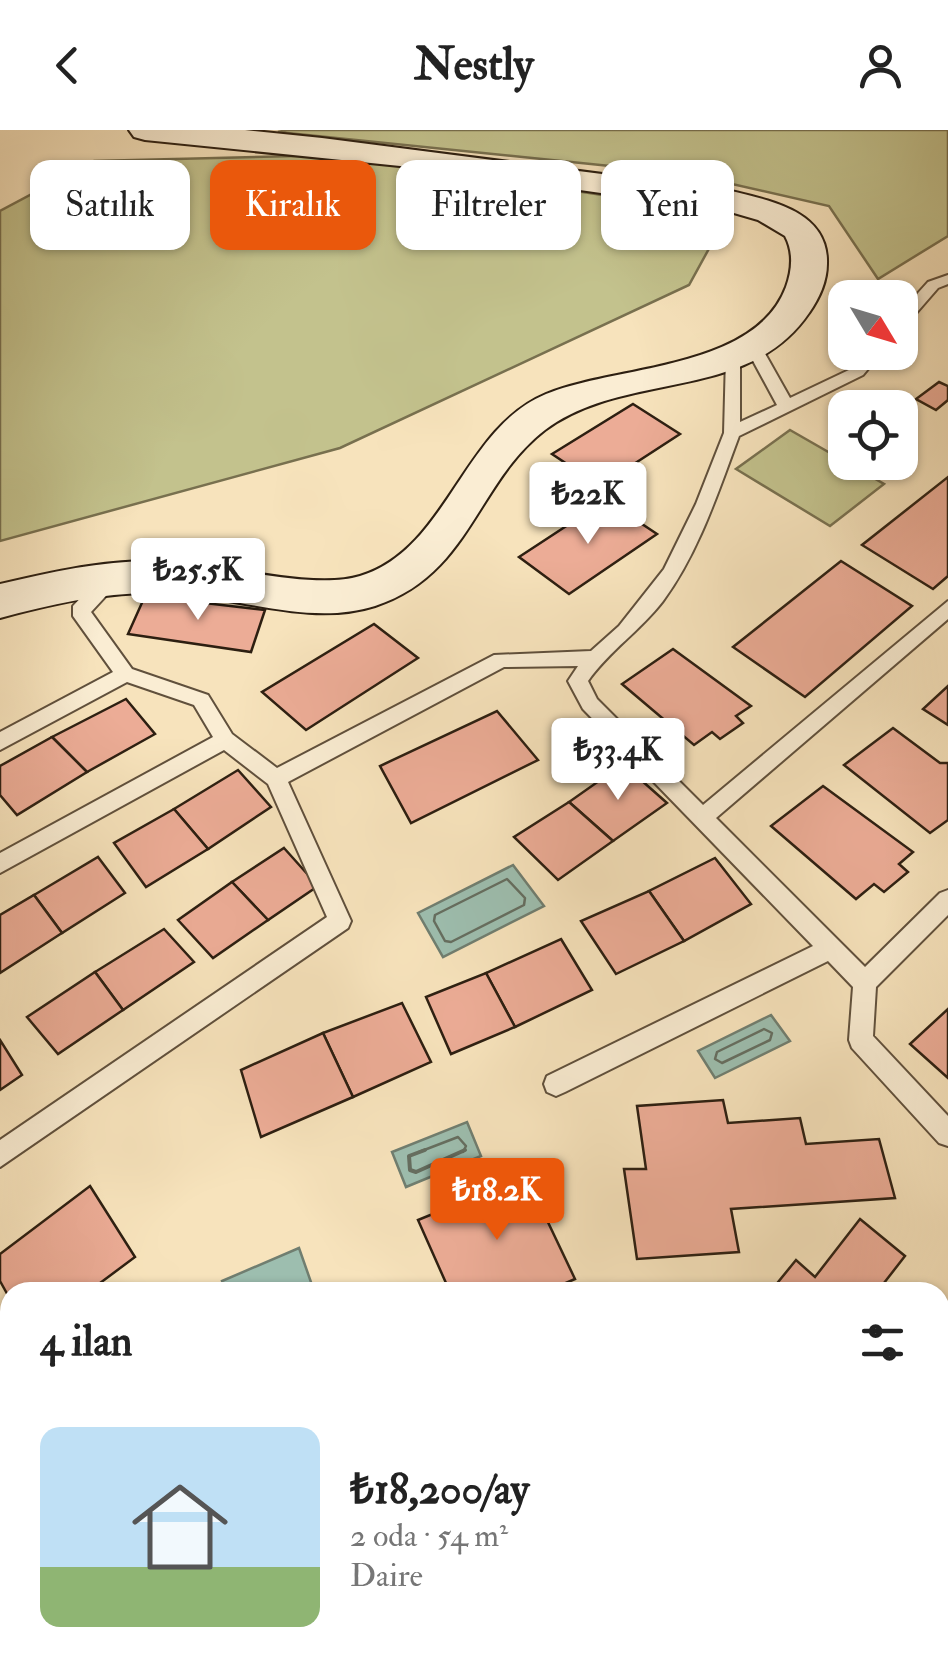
<!DOCTYPE html>
<html lang="tr">
<head>
<meta charset="utf-8">
<style>
	:root { --surface:#fff; --page:#f6f6f6; --text:#222; --muted:#767676; --accent:#ea580c }
	body { margin:0; font-family:"IM FELL Double Pica",serif; background:var(--page); color:var(--text); height:100vh; display:flex; flex-direction:column; font-size:38px; white-space:nowrap }
	* { box-sizing:border-box; margin:0 }
	p { font-size:32px; color:var(--muted) }
	.icon { flex:none; width:55px; height:55px; fill:none; stroke:currentColor; stroke-width:2; stroke-linecap:round; stroke-linejoin:round }
	.map { position:relative; flex:1; overflow:hidden }
	.sheet { position:absolute; left:0px; top:1152px; width:950px; height:392px; display:flex; flex-direction:column; background:var(--surface); border-radius:30px 30px 0 0; box-shadow:0 2px 8px #0004 }
	.sheet>* { flex:none }
	.guide { position:absolute; left:30px; top:30px; width:890px; height:90px; display:flex; gap:20px }
	.needle { width:65px; rotate:128deg }
	.fabs { position:absolute; left:828px; top:150px; display:grid; gap:20px }
	.fabs a { display:grid; place-items:center; width:90px; height:90px; border-radius:20px; background:var(--surface); box-shadow:0 2px 8px #0004; font-size:50px }
	.price { position:absolute; translate:-50% -85px; padding:0 22px; border-radius:10px; background:#fff; color:#222; font-size:32px; line-height:65px; filter:drop-shadow(0 2px 5px #0008) }
	.price::after { content:''; position:absolute; left:50%; top:60px; width:30px; height:22px; margin-left:-15px; background:inherit; clip-path:polygon(0 0,100% 0,50% 100%) }
	.price.active { background:var(--accent); color:#fff }
	ul { padding:0; list-style:none }
	li { display:flex; align-items:center; gap:30px; height:250px; padding:0 40px }
	li span { display:grid; place-items:center; flex:none; width:280px; height:200px; border-radius:20px; color:#555 }
	li>.icon { margin-inline-start:auto }
	span .icon { width:120px; height:120px; fill:#fffc; stroke-width:1 }
	li b { font-size:42px }
	h2 { display:flex; justify-content:space-between; align-items:center; height:120px; padding:0 40px; font-size:42px }
	.tag { padding:0 35px; border-radius:20px; background:var(--surface); box-shadow:0 2px 8px #0004; font-size:35px; line-height:90px }
	.tag.active { background:var(--accent); color:#fff }
	header { display:flex; justify-content:space-between; align-items:center; height:130px; padding:0 40px; background:var(--surface); font-size:45px; font-weight:700 }
	.map>svg:first-child { display:block }
	.green { fill:#c3c28d; stroke:#78704f; stroke-width:2.5 }
	.water { fill:#9dbeaf; stroke:#707e70; stroke-width:2.5 }
	.lines { fill:none; stroke-linecap:round; stroke-linejoin:round }
	.shore-far1 { stroke:#656e60; stroke-width:2.5 }
	.shore { stroke:#656e60; stroke-width:4 }
	.building { fill:#ecac96; stroke:#2d1f11; stroke-width:2.5 }
	.lane-casing { stroke:#60503c; stroke-width:4 }
	.secondary-casing { stroke:#2d1f11; stroke-width:4 }
	.lane { fill:#faedd3; fill-rule:evenodd }
	.secondary { fill:#faedd3; fill-rule:evenodd }
</style>
</head>
<body>
<header><svg class="icon" aria-label="back" viewBox="0 0 24 24"><path d="M15 5l-7 7 7 7"/></svg>Nestly<svg class="icon" aria-label="person" viewBox="0 0 24 24"><circle cx="12" cy="8" r="4"/><path d="M4 21q1-7 8-7t8 7"/></svg></header>
<div class="map">
<svg width="948" height="1543" viewBox="0 0 948 1543">
	<rect width="100%" height="100%" fill="#f7e3bc"/>
	<filter id="stains"><feTurbulence type="fractalNoise" baseFrequency=".002" numOctaves="4"/><feColorMatrix values="0 0 0 0 .2 0 0 0 0 .09 0 0 0 0 .02 0 0 0 .5 -.17"/></filter>
	<radialGradient id="worn" r=".72"><stop offset=".6" stop-color="#630" stop-opacity="0"/><stop offset="1" stop-color="#630" stop-opacity=".3"/></radialGradient>
	<g class="green">
		<path d="M287,0h661v106l-70,43 -49,-73 -141,-32 -410,-42z"/>
		<path d="M339,25l389,59 -39,71 -349,163 -340,93v-330l94,-50z"/>
		<path d="M790,300l94,54 -54,42 -94,-57z"/>
		<path d="M948,1301v242h-288l10,-8h270v-228z"/>
	</g>
	<g class="water">
		<path d="M513,735l31,41 -101,51 -25,-44z"/>
		<path d="M771,885l19,26 -75,37 -17,-27z"/>
		<path d="M467,992l14,34 -75,31 -14,-35z"/>
		<path d="M299,1118l13,37 -18,7h-68l-4,-11z"/>
	</g>
	<g class="lines">
		<g class="shore-far1">
			<path d="M507,749l18,19 -1,7 -73,37 -6,-1 -11,-20 1,-6z"/>
			<path d="M764,899l8,4 -2,7 -48,23 -7,-4 2,-7z"/>
			<path d="M419,1022l39,-15 8,9 -3,6"/>
		</g>
		<path class="shore" d="M425,1020l-16,6 1,14 6,2 49,-22"/>
	</g>
	<g class="building">
		<path d="M939,252l9,4v14l-12,10 -20,-11z"/>
		<path d="M633,274l47,30 -80,52 -48,-32z"/>
		<path d="M948,347v99l-15,13 -71,-44z"/>
		<path d="M606,370l51,34 -88,60 -50,-37z"/>
		<path d="M841,431l71,45 -107,91 -72,-50z"/>
		<path d="M145,466l120,14 -14,42 -123,-18z"/>
		<path d="M374,494l44,34 -112,72 -44,-38z"/>
		<path d="M673,519l78,57 -15,10 7,7 -23,16 -8,-7 -18,13 -72,-61z"/>
		<path d="M948,556v39l-25,-16z"/>
		<path d="M126,569l29,35 -68,38 -35,-35z"/>
		<path d="M497,581l41,49 -127,63 -31,-57z"/>
		<path d="M893,598l47,35h8v57l-18,13 -86,-68z"/>
		<path d="M52,607l35,35 -70,43 -17,-20v-29z"/>
		<path d="M623,634l44,39 -54,38 -44,-39z"/>
		<path d="M238,640l33,37 -63,42 -34,-40z"/>
		<path d="M823,656l90,66 -14,12 9,8 -24,20 -10,-8 -18,15 -85,-73z"/>
		<path d="M569,672l44,39 -55,39 -44,-43z"/>
		<path d="M174,679l34,40 -62,38 -32,-44z"/>
		<path d="M284,718l34,38 -50,34 -36,-38z"/>
		<path d="M98,727l27,36 -63,40 -28,-38z"/>
		<path d="M715,728l36,46 -67,37 -35,-50z"/>
		<path d="M232,752l36,38 -55,38 -35,-38z"/>
		<path d="M649,761l35,50 -68,33 -35,-53z"/>
		<path d="M34,765l28,38 -62,40v-58z"/>
		<path d="M164,799l30,33 -71,48 -28,-38z"/>
		<path d="M561,809l31,51 -77,37 -29,-54z"/>
		<path d="M95,842l28,38 -65,44 -31,-37z"/>
		<path d="M486,843l29,54 -64,27 -25,-57z"/>
		<path d="M402,873l29,59 -78,35 -30,-64z"/>
		<path d="M948,879v69l-38,-34z"/>
		<path d="M323,903l30,64 -92,40 -20,-67z"/>
		<path d="M0,910l22,35 -22,15z"/>
		<path d="M723,970l5,23 72,-5 6,26 73,-5 16,59 -164,11 8,43 -102,7 -13,-90h22l-9,-63z"/>
		<path d="M526,1046l49,103 -30,13h-95l-32,-72z"/>
		<path d="M90,1056l45,71 -47,35h-78v7l-10,-18v-27z"/>
		<path d="M860,1089l45,37 -28,36h-107l26,-32 19,17z"/>
		<path d="M85,1535h210l5,6 -222,2z"/>
	</g>
	<g class="lines">
		<g class="lane-casing">
			<g id="lane">
				<path d="M948,145v9l-10,4 -33,38 -5,2v-15l28,-31z"/>
				<path d="M747,213h12l31,55 61,-29 14,-17h17l-19,23 -124,61c-21,56 -40,116 -76,165 -22,29 -54,50 -75,80l9,18 106,106 245,-204v18l-232,199 149,149 75,-74 8,-3v25l-72,72 -3,49 75,80v30l-9,-3 -87,-95 -3,-8 4,-53 -25,-26 -263,131 -9,4 -9,-4 -3,-8 3,-8 266,-130 -230,-237 -15,-28 10,-15 -74,1 -216,115 63,139 -3,7 -348,239v-27l327,-223 -59,-133 -44,-34 -224,123v-20l213,-116 -19,-32 -67,-23 -127,68v-18l113,-60 -40,-56v-10l29,-31h14v10l-25,27 41,57 76,26 24,39 45,34 217,-113 97,-4 28,-25 45,-57 32,-65 28,-71 2,-76 14,3v62l37,-17 -32,-59z"/>
				<path d="M948,1191v32l-8,3v-32z"/>
			</g>
		</g>
		<g class="secondary-casing">
			<path id="secondary" d="M129,0h116l77,8 405,52c41,10 102,20 100,74 0,17 -8,35 -18,49 -61,90 -184,57 -264,117 -69,53 -75,145 -170,176 -62,20 -133,-7 -195,-12 -62,-5 -121,8 -180,24v-34c59,-14 118,-27 179,-22 49,4 136,28 181,14 88,-27 102,-147 186,-182 70,-29 209,-24 240,-107 6,-17 8,-34 -1,-51l-27,-16 -31,-9 -288,-41 -294,-30 -11,-3z"/>
		</g>
		<use href="#lane" class="lane"/>
		<use href="#secondary" class="secondary"/>
	</g>
	<rect width="100%" height="100%" filter="url(#stains)"/>
	<rect width="100%" height="100%" fill="url(#worn)"/>
</svg>
<div class="fabs">
<a><svg class="needle" viewBox="-14 -14 28 28"><path d="M0-13l5 13h-10z" fill="#e53935"/><path d="M0 13l5-13h-10z" fill="#767676"/></svg></a>
<a><svg class="icon" aria-label="locate" viewBox="0 0 24 24"><circle cx="12" cy="12" r="6"/><path d="M12 2v4M12 18v4M2 12h4M18 12h4"/></svg></a>
</div>
<b class="price" style="left:588px;top:417px">₺22K</b>
<b class="price" style="left:198px;top:493px">₺25.5K</b>
<b class="price" style="left:618px;top:673px">₺33.4K</b>
<b class="price active" style="left:497px;top:1113px">₺18.2K</b>
<div class="guide">
<a class="tag">Satılık</a>
<a class="tag active">Kiralık</a>
<a class="tag">Filtreler</a>
<a class="tag">Yeni</a>
</div>
<section class="sheet">
<h2>4 ilan<svg class="icon" aria-label="filters" viewBox="0 0 24 24"><path d="M4 7h16M4 17h16"/><circle cx="9" cy="7" r="2"/><circle cx="15" cy="17" r="2"/></svg></h2>
<ul>
<li><span style="background:linear-gradient(#bfe0f5 70%,#8fb573 0)"><svg class="icon" aria-label="home" viewBox="0 0 24 24"><path d="M3 11l9-7 9 7M6 9v11h12V9"/></svg></span><div><b>₺18,200/ay</b><p>2 oda · 54 m²</p><p>Daire</p></div></li>
</ul>
</section>
</div>
</body>
</html>
